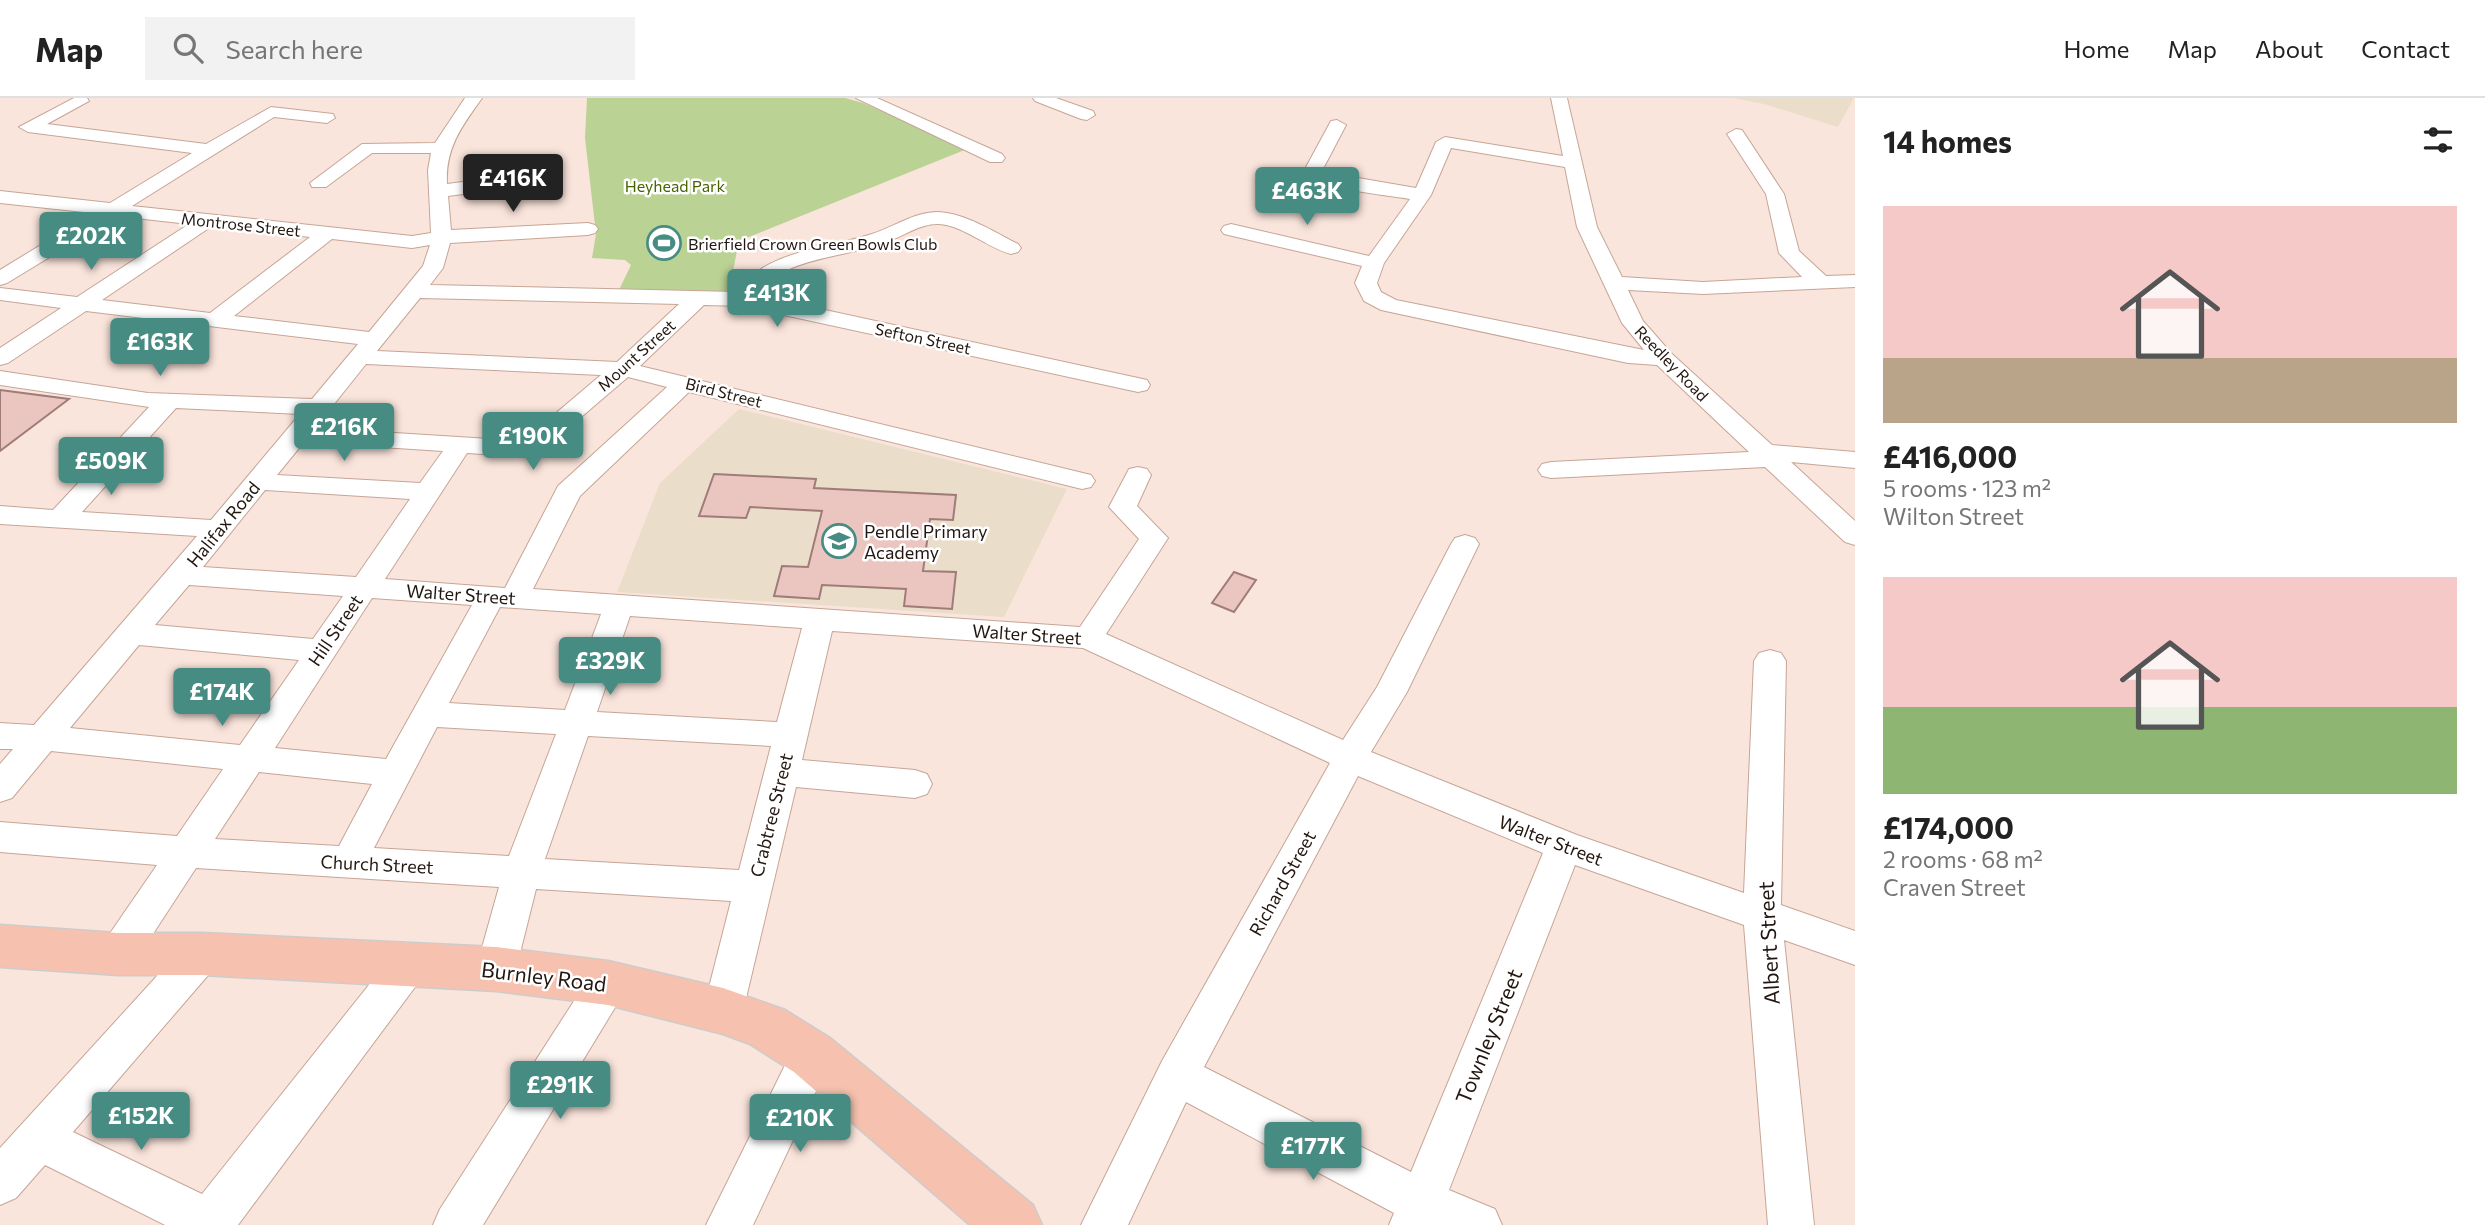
<!DOCTYPE html>
<html lang="en">
<head>
<meta charset="utf-8">
<style>
	:root { --surface:#fff; --page:#f2f2f2; --text:#222; --muted:#767676; --line:#e0e0e0; --accent:#478c83 }
	body { margin:0; font-family:Commissioner,sans-serif; background:var(--page); color:var(--text); height:100vh; display:flex; flex-direction:column; font-size:26px; white-space:nowrap }
	* { box-sizing:border-box; margin:0 }
	p { font-size:23px; color:var(--muted) }
	.icon { flex:none; width:38px; height:38px; fill:none; stroke:currentColor; stroke-width:2; stroke-linecap:round; stroke-linejoin:round }
	.map { position:relative; flex:1; overflow:hidden }
	.side { display:flex; flex-direction:column; background:var(--surface); width:630px }
	.side>* { flex:none }
	.price { position:absolute; translate:-50% -60px; padding:0 16px; border-radius:7px; background:var(--accent); color:#fff; font-size:23px; line-height:46px; filter:drop-shadow(0 2px 4px #0008) }
	.price::after { content:''; position:absolute; left:50%; top:42px; width:21px; height:16px; margin-left:-10px; background:inherit; clip-path:polygon(0 0,100% 0,50% 100%) }
	.price.current { background:#222; color:#fff }
	ul { padding:0; list-style:none }
	li { display:grid; align-content:center; gap:14px; height:371px; padding:0 28px }
	li span { display:grid; place-items:center; height:217px; border-radius:0px; color:#555 }
	li>.icon { margin-inline-start:auto }
	span .icon { width:126px; height:126px; fill:#fffc; stroke-width:1 }
	li b { font-size:30px }
	h2 { display:flex; justify-content:space-between; align-items:center; height:84px; padding:0 28px; font-size:30px }
	header { display:flex; align-items:center; gap:42px; box-sizing:border-box; height:98px; padding:0 35px; background:var(--surface); border-bottom:2px solid var(--line) }
	header strong { font-size:33px }
	nav { display:flex; gap:38px; margin-inline-start:auto; font-size:24px }
	.search { width:490px; height:63px; background:var(--page); display:flex; align-items:center; gap:18px; box-sizing:border-box; padding:0 24px; border-radius:0px; color:var(--muted); font-size:26px }
	main { display:flex; flex:1; min-height:0 }
	.map>svg:first-child { display:block }
	.education { fill:#eadeca }
	.green { fill:#bad294 }
	.building { fill:#ebc5c0; stroke:#9f7c78; stroke-width:2 }
	.lines { fill:none; stroke-linecap:round; stroke-linejoin:round }
	.minor-casing { stroke:#c6a596; stroke-width:2 }
	.highway-casing { stroke:#ceccca; stroke-width:3 }
	.minor { fill:#fff; fill-rule:evenodd }
	.highway { fill:#f6c1af; fill-rule:evenodd }
	.labels { text-anchor:middle; dominant-baseline:central; stroke-width:5; stroke-linejoin:round; paint-order:stroke }
	.far-park-label { font-size:16px; fill:#486200; stroke:#fff }
	.far-street-label { font-size:16px; fill:#221610; stroke:#fff }
	.far-poi-label { font-size:16px; fill:#221610; stroke:#fff; text-anchor:start }
	.street-label { font-size:18px; fill:#221610; stroke:#fff }
	.poi-label { font-size:18px; fill:#221610; stroke:#fff; text-anchor:start }
	.near-street-label { font-size:21px; fill:#221610; stroke:#fff }
</style>
</head>
<body>
<header>
<strong>Map</strong>
<div class="search"><svg class="icon" aria-label="search" viewBox="0 0 24 24"><circle cx="10" cy="10" r="6"/><path d="M15 15l6 6"/></svg>Search here</div>
<nav><a>Home</a><a>Map</a><a>About</a><a>Contact</a></nav>
</header>
<main>
<div class="map">
<svg width="1855" height="1127" viewBox="0 0 1855 1127">
	<rect width="100%" height="100%" fill="#fae5dc"/>
	<g class="education">
		<path d="M1733,0h121l-16,29 -74,-23z"/>
		<path d="M739,311l328,80 -63,128 -387,-25 43,-109z"/>
	</g>
	<path class="green" d="M587,0h258l18,5 104,46 -228,92 -10,50 -110,-1 12,-25 -6,-5 -33,-2 4,-24 -11,-96z"/>
	<g class="building">
		<path d="M0,292l69,9 -69,52z"/>
		<path d="M714,376l102,5 -2,9 142,7 -3,25 -23,-1 -7,52 33,1 -4,37 -48,-3 2,-17 -84,-4 -3,14 -45,-3 8,-30 26,1 14,-56 -72,-4 -4,11 -47,-2z"/>
		<path d="M1234,474l22,8 -22,32 -22,-9z"/>
	</g>
	<g class="lines">
		<g class="minor-casing">
			<g id="minor">
				<path d="M74,0h13l2,3 -42,23 159,20 65,-37 62,7 2,4 -8,5 -53,-6 -142,89 280,30 19,-3 -3,-63 3,-17h-59l-46,34h-14l-2,-4 52,-39 73,-1 30,-45h17c-20,28 -37,50 -35,86l54,-7 9,6 -9,6 -53,7 3,34 137,-7 7,2 3,4 -3,4 -7,2 -138,8 -7,25 -13,17 306,7c31,-42 89,-43 136,-58 22,-7 42,-22 66,-22 27,1 56,20 80,32l3,4 -3,4 -7,2c-24,-6 -49,-30 -74,-30 -17,0 -34,12 -50,18 -41,16 -103,14 -131,53l382,83 9,2 3,5 -3,5 -9,2 -396,-86 -38,-1 -64,61 451,109 4,6 -4,6 -9,2 -393,-97 -109,104 -47,93 547,38 59,-88 -30,-32 20,-38 9,-2 9,2 4,6 -14,31 31,32 -62,96 237,106 34,-53 74,-143 4,-6 10,-3 10,3 4,6 -72,148 -36,60 206,83 167,58 10,-232 5,-8 11,-3 11,3 5,8 -5,244 74,26v34l-71,-25 30,285h-46l-24,-300 -169,-60 -126,325 46,19 7,16h-113l5,-12 -208,-111 -58,123h-47l81,-164 168,-298 -247,-115 -251,-17 -30,129 113,10 12,4 5,10 -5,10 -12,4 -119,-11 -53,224 -6,13 -14,6 -14,-6 -6,-13 28,-110 -195,-12 -20,80 -6,13 -14,5 -14,-5 -6,-13 23,-82 -303,-19 -64,98 -14,5 -14,-5 -6,-12 6,-12 53,-77 -157,-13v-30l177,14 46,-67 -172,-18 -39,47 -12,4v-38l13,-15h-13v-26l34,2 163,-189 -197,-12v-18l53,4 96,-103 -149,-22v-14l148,22 164,6 46,-55 -272,-33 -78,52 -8,2v-17l61,-40 -61,-8v-12l77,9 112,-73 -72,-8 -110,67 -7,2v-15l93,-57 -93,-10v-12l110,12 82,-50 -164,-21 -9,-5zM212,128l98,11 -100,76 -108,-13zM332,141l80,9 18,-3 -7,21 -54,66 -135,-16zM420,200l259,6 -62,58 -240,-11zM366,266l235,11 -78,66 -208,-13zM628,279l39,10 -109,99 -53,102 -120,-9 82,-126 62,4 9,-3zM176,310l124,6 -89,106 -129,-8zM304,344l139,9 -23,32 -143,-8zM265,392l145,9 -54,78 -153,-10zM189,487l154,11 -30,43 -158,-14zM372,500l100,7 -86,154 -111,-11zM500,509l101,7 -36,96 -116,-7zM630,518l172,12 -25,94 -180,-10zM139,547l160,15 -59,85 -170,-17zM437,629l119,7 -47,122 -135,-8zM588,638l183,10 -32,124 -194,-11zM259,674l113,12 -33,62 -124,-7zM1358,678l185,77 -132,319 -207,-105z"/>
				<path d="M856,0h21l125,56 3,4 -3,4h-12z"/>
				<path d="M1033,0h23l37,13 2,4 -8,5 -6,-1 -46,-18z"/>
				<path d="M1551,0h16l30,129 25,50 81,5 99,-5 -23,-24 -13,-59 -39,-60 9,-5 6,1 42,64 15,57 27,25 29,-1v12l-152,7 -75,-4 15,31 29,33 100,91 83,7v16l-64,-6 64,59v24l-10,-3 -80,-75 -214,11 -9,-2 -4,-6 4,-6 9,-2 198,-10 -92,-87 -29,-2 -247,-53 -17,-9 -9,-18 7,-17 -138,-32 -3,-4 3,-4 7,-2 138,32 41,-57c-28,-5 -88,-8 -105,-30l26,-48 6,-1 9,5 -22,42 11,7 81,14 20,-46 9,-5 118,19zM1451,50l114,19 12,60 45,96 22,27 -248,-50 -15,-8 -4,-9 7,-20 47,-68z"/>
				<path d="M202,839l14,5 6,12 -6,12 -143,166 129,62 194,-243 14,-6 14,6 6,12 -6,12 -186,250h-73l-120,-60 -29,33 -16,7v-57l188,-206z"/>
				<path d="M608,867l14,5 6,13 -6,13 -139,229h-50l7,-16 154,-239z"/>
				<path d="M812,937l15,6 6,14 -80,170h-47l91,-184z"/>
			</g>
		</g>
		<g class="highway-casing">
			<path id="highway" d="M0,827l118,8h84l294,14 112,14 115,27 62,22 45,28 203,167 9,20h-72l-176,-153 -44,-28 -27,-10 -115,-29 -112,-14 -294,-16h-84l-118,-8z"/>
		</g>
		<use href="#minor" class="minor"/>
		<use href="#highway" class="highway"/>
	</g>
	<defs>
		<g id="stadium-ring" transform="scale(1.75)"><circle r="9.5" fill="#fff" stroke="#478c83" stroke-width="1.5"/><path d="M0-5a6.5 5 0 1 0 0 10a6.5 5 0 1 0 0-10ZM-3.5-1.8h7v3.6h-7Z" fill="#478c83"/></g>
		<g id="school-ring" transform="scale(1.75)"><circle r="9.5" fill="#fff" stroke="#478c83" stroke-width="1.5"/><path d="M0-5L7-2L0 1L-7-2ZM-4 1L0 2.5L4 1V4Q0 6-4 4Z" fill="#478c83"/></g>
	</defs>
	<g fill-rule="evenodd">
		<use href="#stadium-ring" x="664" y="145"/>
		<use href="#school-ring" x="839" y="443"/>
	</g>
	<g class="labels">
		<g class="far-park-label">
			<text x="675" y="87">Heyhead Park</text>
		</g>
		<g class="far-street-label">
			<text transform="translate(241 126) rotate(6)">Montrose Street</text>
			<text transform="translate(923 240) rotate(12)">Sefton Street</text>
			<text transform="translate(636 257) rotate(-42)">Mount Street</text>
			<text transform="translate(1672 265) rotate(46)">Reedley Road</text>
			<text transform="translate(724 294) rotate(14)">Bird Street</text>
		</g>
		<g class="far-poi-label">
			<text x="688" y="145">Brierfield Crown Green Bowls Club</text>
		</g>
		<g class="street-label">
			<text transform="translate(223 426) rotate(-51)">Halifax Road</text>
			<text transform="translate(461 496) rotate(4)">Walter Street</text>
			<text transform="translate(335 532) rotate(-56)">Hill Street</text>
			<text transform="translate(1027 536) rotate(4)">Walter Street</text>
			<text transform="translate(771 717) rotate(-76)">Crabtree Street</text>
			<text transform="translate(1551 742) rotate(21)">Walter Street</text>
			<text transform="translate(377 766) rotate(3)">Church Street</text>
			<text transform="translate(1282 785) rotate(-61)">Richard Street</text>
		</g>
		<g class="poi-label">
			<text x="864" y="433">Pendle Primary<tspan x="864" dy="21">Academy</tspan></text>
		</g>
		<g class="near-street-label">
			<text transform="translate(1768 845) rotate(-93)">Albert Street</text>
			<text transform="translate(544 878) rotate(7)">Burnley Road</text>
			<text transform="translate(1488 938) rotate(-68)">Townley Street</text>
		</g>
	</g>
</svg>
<b class="price current" style="left:513px;top:116px">£416K</b>
<b class="price" style="left:1307px;top:129px">£463K</b>
<b class="price" style="left:91px;top:174px">£202K</b>
<b class="price" style="left:777px;top:231px">£413K</b>
<b class="price" style="left:160px;top:280px">£163K</b>
<b class="price" style="left:344px;top:365px">£216K</b>
<b class="price" style="left:533px;top:374px">£190K</b>
<b class="price" style="left:111px;top:399px">£509K</b>
<b class="price" style="left:610px;top:599px">£329K</b>
<b class="price" style="left:222px;top:630px">£174K</b>
<b class="price" style="left:560px;top:1023px">£291K</b>
<b class="price" style="left:141px;top:1054px">£152K</b>
<b class="price" style="left:800px;top:1056px">£210K</b>
<b class="price" style="left:1313px;top:1084px">£177K</b>
</div>
<section class="side">
<h2>14 homes<svg class="icon" aria-label="filters" viewBox="0 0 24 24"><path d="M4 7h16M4 17h16"/><circle cx="9" cy="7" r="2"/><circle cx="15" cy="17" r="2"/></svg></h2>
<ul>
<li><span style="background:linear-gradient(#f6c9c9 70%,#b9a48a 0)"><svg class="icon" aria-label="home" viewBox="0 0 24 24"><path d="M3 11l9-7 9 7M6 9v11h12V9"/></svg></span><div><b>£416,000</b><p>5 rooms · 123 m²</p><p>Wilton Street</p></div></li>
<li><span style="background:linear-gradient(#f6c9c9 60%,#8fb573 0)"><svg class="icon" aria-label="home" viewBox="0 0 24 24"><path d="M3 11l9-7 9 7M6 9v11h12V9"/></svg></span><div><b>£174,000</b><p>2 rooms · 68 m²</p><p>Craven Street</p></div></li>
</ul>
</section>
</main>
</body>
</html>
